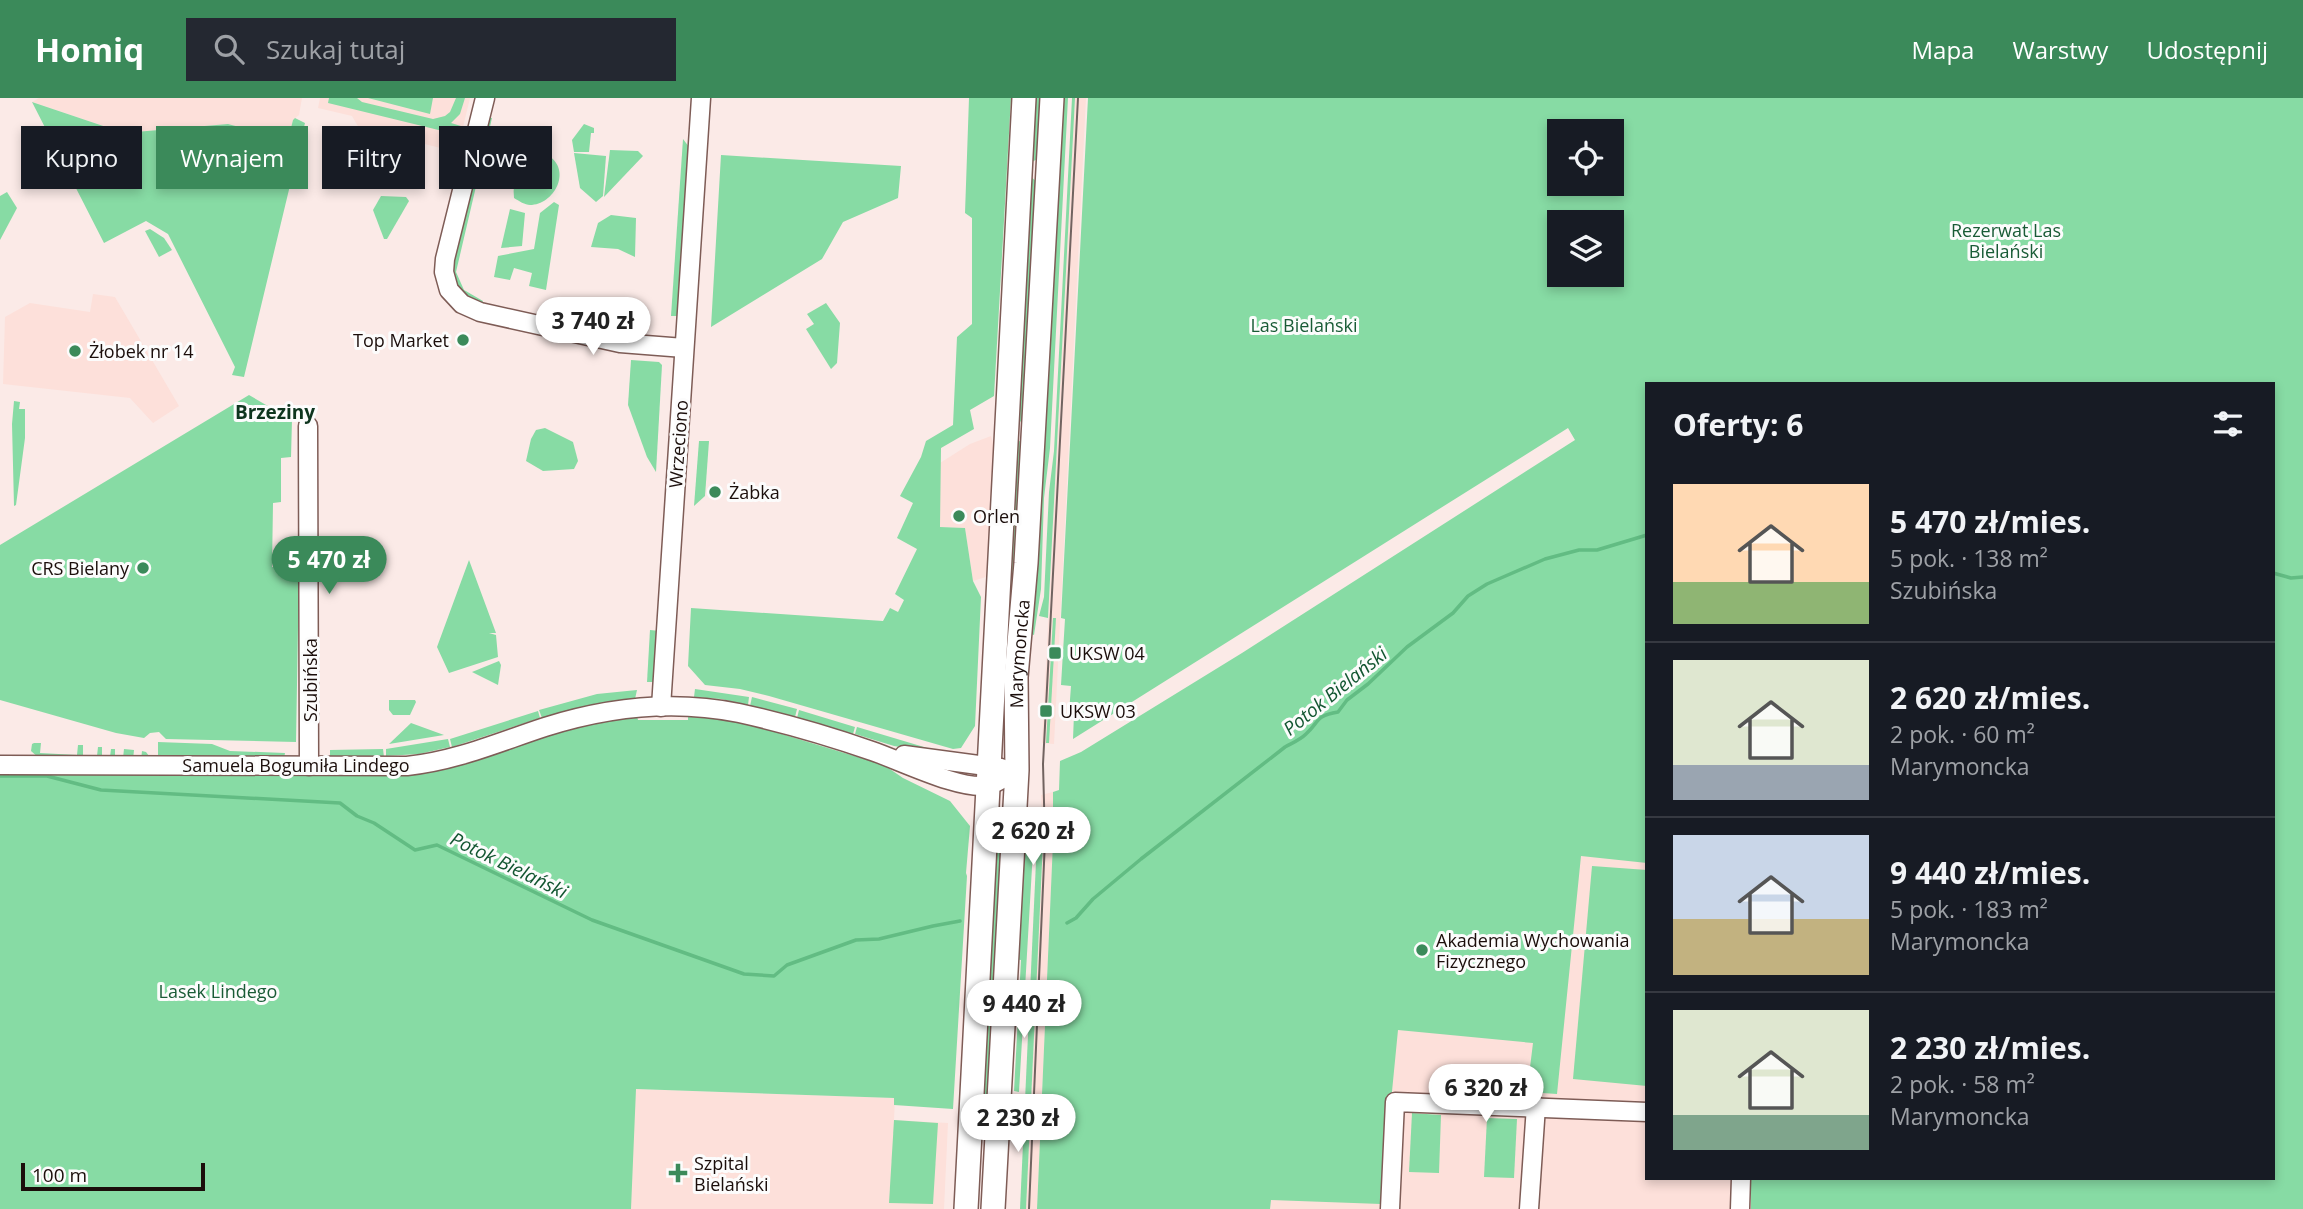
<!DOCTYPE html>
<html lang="pl">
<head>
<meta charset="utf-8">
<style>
	:root { --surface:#171b24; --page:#242831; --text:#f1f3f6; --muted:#9ea1a6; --line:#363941; --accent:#3b8a5a }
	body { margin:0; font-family:"Open Sans",sans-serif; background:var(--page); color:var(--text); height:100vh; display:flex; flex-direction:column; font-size:26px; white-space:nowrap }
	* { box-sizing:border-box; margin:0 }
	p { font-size:23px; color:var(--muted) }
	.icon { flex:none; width:38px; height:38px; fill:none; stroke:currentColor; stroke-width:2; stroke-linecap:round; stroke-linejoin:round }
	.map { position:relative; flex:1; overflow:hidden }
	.sheet { position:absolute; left:1645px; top:284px; width:630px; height:798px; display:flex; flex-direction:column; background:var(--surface); border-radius:0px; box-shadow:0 4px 10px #0003 }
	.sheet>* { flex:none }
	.guide { position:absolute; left:21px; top:28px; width:665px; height:63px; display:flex; gap:14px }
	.fabs { position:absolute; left:1547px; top:21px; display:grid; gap:14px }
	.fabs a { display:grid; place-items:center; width:77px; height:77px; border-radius:0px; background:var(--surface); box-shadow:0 4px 10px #0003; font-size:35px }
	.scale { position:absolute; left:21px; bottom:18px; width:184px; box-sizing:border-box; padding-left:7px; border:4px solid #1b0e0b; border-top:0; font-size:19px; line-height:24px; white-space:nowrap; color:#1b0e0b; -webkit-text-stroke:5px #fcfcfc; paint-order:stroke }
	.price { position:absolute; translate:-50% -60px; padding:0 16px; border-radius:24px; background:#fff; color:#222; font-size:23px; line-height:46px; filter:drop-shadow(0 2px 4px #0008) }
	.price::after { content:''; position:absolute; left:50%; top:42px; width:21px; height:16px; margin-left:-10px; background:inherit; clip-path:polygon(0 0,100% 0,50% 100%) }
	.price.selected { background:var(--accent); color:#fff }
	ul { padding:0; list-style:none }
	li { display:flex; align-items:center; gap:21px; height:175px; padding:0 28px }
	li+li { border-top:2px solid var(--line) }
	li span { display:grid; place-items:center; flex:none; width:196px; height:140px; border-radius:0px; color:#555 }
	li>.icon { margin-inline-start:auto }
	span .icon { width:84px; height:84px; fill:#fffc; stroke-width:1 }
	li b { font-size:30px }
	h2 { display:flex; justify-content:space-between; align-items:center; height:84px; padding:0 28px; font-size:30px }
	.tag { padding:0 24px; border-radius:0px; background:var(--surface); box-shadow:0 4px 10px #0003; font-size:24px; line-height:63px }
	.tag.selected { background:var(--accent); color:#fff }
	header { display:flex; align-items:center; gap:42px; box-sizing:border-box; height:98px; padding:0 35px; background:var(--accent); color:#fff }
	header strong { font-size:33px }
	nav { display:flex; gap:38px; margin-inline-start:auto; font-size:24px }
	.search { width:490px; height:63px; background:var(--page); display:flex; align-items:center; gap:18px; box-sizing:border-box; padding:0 24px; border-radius:0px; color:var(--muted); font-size:26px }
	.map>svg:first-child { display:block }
	.built { fill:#fde0da }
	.green { fill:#87dba4; fill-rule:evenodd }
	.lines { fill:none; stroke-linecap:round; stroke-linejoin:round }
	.stream { stroke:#62bc83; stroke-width:3.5 }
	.minor-casing { stroke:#7e5c56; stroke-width:21 }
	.major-casing { stroke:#7e5c56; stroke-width:26 }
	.minor { stroke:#fff; stroke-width:18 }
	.major { stroke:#fff; stroke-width:23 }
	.tram { stroke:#716360; stroke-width:2 }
	.poi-dot { fill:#3b8a5a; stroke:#fcfcfc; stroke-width:2.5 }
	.labels { text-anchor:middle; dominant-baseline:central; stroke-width:6; stroke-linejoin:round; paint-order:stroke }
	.park-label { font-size:18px; fill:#195b36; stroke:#fcfcfc }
	.poi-label { font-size:18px; fill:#1b0e0b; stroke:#fcfcfc; text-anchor:start }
	.street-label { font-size:18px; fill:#1b0e0b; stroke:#fcfcfc }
	.neighbourhood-label { font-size:19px; font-weight:bold; fill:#0e351e; stroke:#fcfcfc }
	.water-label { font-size:19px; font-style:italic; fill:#125631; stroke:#fcfcfc }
</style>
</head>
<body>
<header>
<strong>Homiq</strong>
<div class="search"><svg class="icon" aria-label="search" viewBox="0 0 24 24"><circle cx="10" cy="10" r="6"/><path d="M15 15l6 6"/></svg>Szukaj tutaj</div>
<nav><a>Mapa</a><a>Warstwy</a><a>Udostępnij</a></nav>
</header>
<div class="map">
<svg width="2303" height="1111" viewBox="0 0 2303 1111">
	<rect width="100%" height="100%" fill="#fbeae7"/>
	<g class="built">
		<path d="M39,0h263l-3,17 -6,5 -5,21 -60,-17 -104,9 -92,-31z"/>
		<path d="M320,0h150l-13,54 -98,-24 -7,-12 -34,-8z"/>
		<path d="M1075,0h11l-32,646 -12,-1z"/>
		<path d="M93,196l22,3 64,109 -26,17 -23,-25 -127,-14 2,-67 25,-14 60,9z"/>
		<path d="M991,338l5,16 -7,124 -16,5 -8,-53 -25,-1v-64l30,-19z"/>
		<path d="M1647,620v460h238l12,31h-852z"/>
		<path d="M1053,694v50l-16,367h-11l17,-367 -2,-47z"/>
		<path d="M636,991l259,9 -1,22 54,3 -4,86h-535z"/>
	</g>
	<g class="green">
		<path d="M329,0h28l5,4 71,17 12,-3 5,-4 6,-14h9l-5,16 -9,9 10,3 -2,9 -131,-32z"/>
		<path d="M368,0h65l-3,16z"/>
		<path d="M969,0h42l-17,298 -24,14 4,19 -33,19 -1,79 25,1 8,53 8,16 -6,129 -14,22 -8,1 -184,-53 -29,-7 -35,-4 -17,-19 3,-58 192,13 7,-13 8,4 6,-12 -9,-6 22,-45 -20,-11 16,-35 -13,-7 21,-39 5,-16 27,-16 4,-88 15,-13v-106l-7,-5z"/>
		<path d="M1032,0h11l-2,59 -11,6z"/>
		<path d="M1058,0h10l-18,350 -6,50 -3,91 -7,46 -3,-1z"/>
		<path d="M1072,0h3l-27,520 -9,-2 5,-19 5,-105 5,-41z"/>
		<path d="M1088,0h1215v1111h-552v-31h522v-795h-626v480l-66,-7 -24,238 -30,-2 6,-49 -135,-13 -17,174 -110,-4 -1,9h-233l16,-367v-50l6,-2 1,-29 21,-9 161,-99 333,-213 -7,-12 -495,311 1,-25 -5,-1 2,-27 -10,-1 4,-66 -4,-1zM1559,33h53v53h-53zM1559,124h53v53h-53z"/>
		<path d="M32,4l92,31 104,-9 60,16 5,-20 2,-2 10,5 -61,254 -12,-2 3,-8 -67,-133 -22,-13 -42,22z"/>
		<path d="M487,19l5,1 -36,154 8,18 19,11 -1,4c-22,-11 -28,-16 -30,-41z"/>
		<path d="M584,26l10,4v5h-3l-2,19h-15l-2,-12z"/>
		<path d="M683,41l6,8 -11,169h-7z"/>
		<path d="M610,52l28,1 5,5 -39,41z"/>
		<path d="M532,54c6,1 12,1 17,4 23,15 5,49 -19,49 -5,0 -11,-4 -16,-7 -2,-19 5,-32 18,-46z"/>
		<path d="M574,55l32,3 -3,40 -7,6 -16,-14z"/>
		<path d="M721,57l180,11 -3,32 -55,24 -21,37 -111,68z"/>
		<path d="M1031,79l6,5 -13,240 -7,-1z"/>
		<path d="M7,94l10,16 -17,32v-44z"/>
		<path d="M381,98l25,1 3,4 -22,38h-3l-11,-29z"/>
		<path d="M554,104l5,3 -13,85 -17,-4 3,-13 -18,-5 -4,12 -16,-3 4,-21 36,-7 6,-36z"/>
		<path d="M510,111l15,4 -3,33 -21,2z"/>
		<path d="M611,117l25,3 -1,39 -17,-8 -27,-2 7,-24z"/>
		<path d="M150,131l14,9 8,12 -13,7 -14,-26z"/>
		<path d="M826,205l14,20 -3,40 -6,6 -25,-40 8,-5 -7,-10z"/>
		<path d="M631,262l28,2 3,3 -6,107 -9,-15 -19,-52z"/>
		<path d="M249,297l43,25 -1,37 -10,1v44l-8,1 -1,64 27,2 -3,173 -130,-3 -7,-7 -9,1 -6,5 -28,-5 -116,-33v-155z"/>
		<path d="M14,303l6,1 -1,7h6v29l-9,67 -2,1 -2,-82z"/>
		<path d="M545,330l28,14 5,19 -4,8 -31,2 -17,-10 5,-22 5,-9z"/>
		<path d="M699,343h10l-4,55 -11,10z"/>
		<path d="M1020,343l5,3 -16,292 -10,-1 16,-292z"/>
		<path d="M469,462l27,73h-7l7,2 2,22 -49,16 -12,-26z"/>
		<path d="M1053,520h3l-7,125h-3z"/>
		<path d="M650,532l10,1 -4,51h-9z"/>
		<path d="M499,563l2,4 -3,20 -26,-13z"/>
		<path d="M695,591l54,8 -1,8 -27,-6 -27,-2z"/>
		<path d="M637,592l-2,9 -41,5 -52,14 -3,-8 58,-16z"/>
		<path d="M752,599l45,12 -2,8 -45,-11z"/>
		<path d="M389,602h26l1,2 -6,13h-17l-4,-5z"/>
		<path d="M799,612l56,17 -2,7 -56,-16z"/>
		<path d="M538,613l2,7 -88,29 -2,-8z"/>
		<path d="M637,618l1,4h50v-4l34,3 37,8 125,38 19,13 47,23 20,25 -4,47 1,3 -14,233 -59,-4v-7l-258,-9 -5,120h-631v-439l367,6 35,-2 81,-17 87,-28z"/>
		<path d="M411,625l33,12 -55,9z"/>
		<path d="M857,629l87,26v1l-50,-8 -39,-12z"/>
		<path d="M448,641l2,8 -31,7 -33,2v-7z"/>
		<path d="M158,644l54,2 18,7 55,2 -1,6h-126z"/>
		<path d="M34,645h7l-1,10 37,2 1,-10h5v11h14l1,-9h4v10h8l1,-8h4v9h8l1,-9 10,1 -1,10h8l1,-9 4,1 3,4 -6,5 -103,-2 -9,-8 1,-7z"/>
		<path d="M383,651l1,8 -54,1v-8z"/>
		<path d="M1042,723l1,21 -17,367h-6l17,-369z"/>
		<path d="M994,724l11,1 -16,282 -6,4 -3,-2z"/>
		<path d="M1023,725l11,10 -15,259 -5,-1 7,-131 -7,-1z"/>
		<path d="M1592,768l55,4v216l-74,-7z"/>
		<path d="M1412,1015l29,2 -2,58 -30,-1z"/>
		<path d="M1487,1020l30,1 -3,59 -30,-1z"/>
		<path d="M894,1022l44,3 -5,81 -44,-1z"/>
	</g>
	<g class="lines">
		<g class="stream">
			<path d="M2273,475l18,5 12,-1"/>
			<path d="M0,678h47l54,14 239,13 17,13 17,7 41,27 22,-5 155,75 152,54 30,2 13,-11 69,-25 23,-1 54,-13 27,-5"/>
			<path d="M1067,825l9,-5 17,-19 48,-40 144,-112c7,-4 15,-7 21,-13 14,-13 9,-18 32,-22l9,-12 21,-16 39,-37 46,-34 15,-17 19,-12 58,-25 34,-9h18l50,-15"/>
		</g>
		<g class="minor-casing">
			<g id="minor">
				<path d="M485,0l-40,161 -1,13 5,18 13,14 18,8 140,31 64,5"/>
				<path d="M308,328l1,340"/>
				<path d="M661,609l40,-609"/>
				<path d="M904,657l97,13"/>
				<path d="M0,667l407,1c49,-5 92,-24 138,-39 63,-20 130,-27 194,-14 45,10 90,23 133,38 27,9 91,41 117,34 9,-2 19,-10 28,-15"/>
				<path d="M1390,1111l5,-107 252,10"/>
				<path d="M1529,1111l7,-103"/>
				<path d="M1740,1111l1,-31"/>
			</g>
		</g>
		<g class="major-casing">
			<g id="major">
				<path d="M966,1111l58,-1111"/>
				<path id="s1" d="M993,1111l24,-439 -1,-93 10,-114 26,-465"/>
			</g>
		</g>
		<use href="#minor" class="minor"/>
		<use href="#major" class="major"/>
		<path class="tram" d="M1029,1111l16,-369 -2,-76 35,-666"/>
	</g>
	<g class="poi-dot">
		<circle cx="463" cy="242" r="7"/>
		<circle cx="75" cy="253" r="7"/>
		<circle cx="715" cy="394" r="7"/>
		<circle cx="959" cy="418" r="7"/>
		<circle cx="143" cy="470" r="7"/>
		<rect x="1048" y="548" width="14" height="14" rx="3.5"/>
		<rect x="1039" y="606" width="14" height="14" rx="3.5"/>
		<circle cx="1422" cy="852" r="7"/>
		<path d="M674.5 1064.5h7v7h7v7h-7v7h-7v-7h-7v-7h7z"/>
	</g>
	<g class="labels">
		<g class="park-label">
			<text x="2006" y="132">Rezerwat Las<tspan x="2006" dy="21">Bielański</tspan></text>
			<text x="1304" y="227">Las Bielański</text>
			<text x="218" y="893">Lasek Lindego</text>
		</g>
		<g class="poi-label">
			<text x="449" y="242" text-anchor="end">Top Market</text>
			<text x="89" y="253">Żłobek nr 14</text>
			<text x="729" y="394">Żabka</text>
			<text x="973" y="418">Orlen</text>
			<text x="129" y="470" text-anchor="end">CRS Bielany</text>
			<text x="1069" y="555">UKSW 04</text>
			<text x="1060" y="613">UKSW 03</text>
			<text x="1436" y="842">Akademia Wychowania<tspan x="1436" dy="21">Fizycznego</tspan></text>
			<text x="694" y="1065">Szpital<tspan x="694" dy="21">Bielański</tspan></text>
		</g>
		<g class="street-label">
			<text transform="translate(678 346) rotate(-86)">Wrzeciono</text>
			<text stroke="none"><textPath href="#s1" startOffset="556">Marymoncka</textPath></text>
			<text transform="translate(310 582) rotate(-90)">Szubińska</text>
			<text x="296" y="667">Samuela Bogumiła Lindego</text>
		</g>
		<g class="neighbourhood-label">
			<text x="275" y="314">Brzeziny</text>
		</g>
		<g class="water-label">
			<text transform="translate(1335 593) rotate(-39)">Potok Bielański</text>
			<text transform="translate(509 767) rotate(26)">Potok Bielański</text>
		</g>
	</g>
</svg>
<div class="fabs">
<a><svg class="icon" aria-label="locate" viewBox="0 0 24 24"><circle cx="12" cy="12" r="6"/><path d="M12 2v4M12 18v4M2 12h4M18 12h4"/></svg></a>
<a><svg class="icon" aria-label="layers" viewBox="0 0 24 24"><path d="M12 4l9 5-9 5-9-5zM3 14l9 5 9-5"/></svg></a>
</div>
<div class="scale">100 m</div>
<b class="price" style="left:593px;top:259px">3 740 zł</b>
<b class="price selected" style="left:329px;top:498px">5 470 zł</b>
<b class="price" style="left:1033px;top:769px">2 620 zł</b>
<b class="price" style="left:1024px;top:942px">9 440 zł</b>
<b class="price" style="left:1486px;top:1026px">6 320 zł</b>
<b class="price" style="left:1018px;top:1056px">2 230 zł</b>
<div class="guide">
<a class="tag">Kupno</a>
<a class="tag selected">Wynajem</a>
<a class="tag">Filtry</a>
<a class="tag">Nowe</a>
</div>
<section class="sheet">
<h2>Oferty: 6<svg class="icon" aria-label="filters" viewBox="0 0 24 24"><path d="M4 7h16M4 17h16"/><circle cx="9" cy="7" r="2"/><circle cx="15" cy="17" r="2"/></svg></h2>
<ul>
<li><span style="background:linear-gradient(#ffd9b3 70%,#8fb573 0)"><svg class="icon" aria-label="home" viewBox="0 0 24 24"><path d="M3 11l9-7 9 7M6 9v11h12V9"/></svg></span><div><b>5 470 zł/mies.</b><p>5 pok. · 138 m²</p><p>Szubińska</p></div></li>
<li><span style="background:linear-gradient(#dfe7d0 75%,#9aa5b1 0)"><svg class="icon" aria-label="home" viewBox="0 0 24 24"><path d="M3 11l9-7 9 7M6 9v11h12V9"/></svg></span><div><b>2 620 zł/mies.</b><p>2 pok. · 60 m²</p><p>Marymoncka</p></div></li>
<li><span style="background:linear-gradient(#c9d6e8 60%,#c2b280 0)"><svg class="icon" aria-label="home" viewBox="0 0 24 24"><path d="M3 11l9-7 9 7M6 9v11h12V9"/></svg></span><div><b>9 440 zł/mies.</b><p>5 pok. · 183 m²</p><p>Marymoncka</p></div></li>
<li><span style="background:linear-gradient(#dfe7d0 75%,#7fa58c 0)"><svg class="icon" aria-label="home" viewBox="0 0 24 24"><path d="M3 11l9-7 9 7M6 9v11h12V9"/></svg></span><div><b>2 230 zł/mies.</b><p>2 pok. · 58 m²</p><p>Marymoncka</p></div></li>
</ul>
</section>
</div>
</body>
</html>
